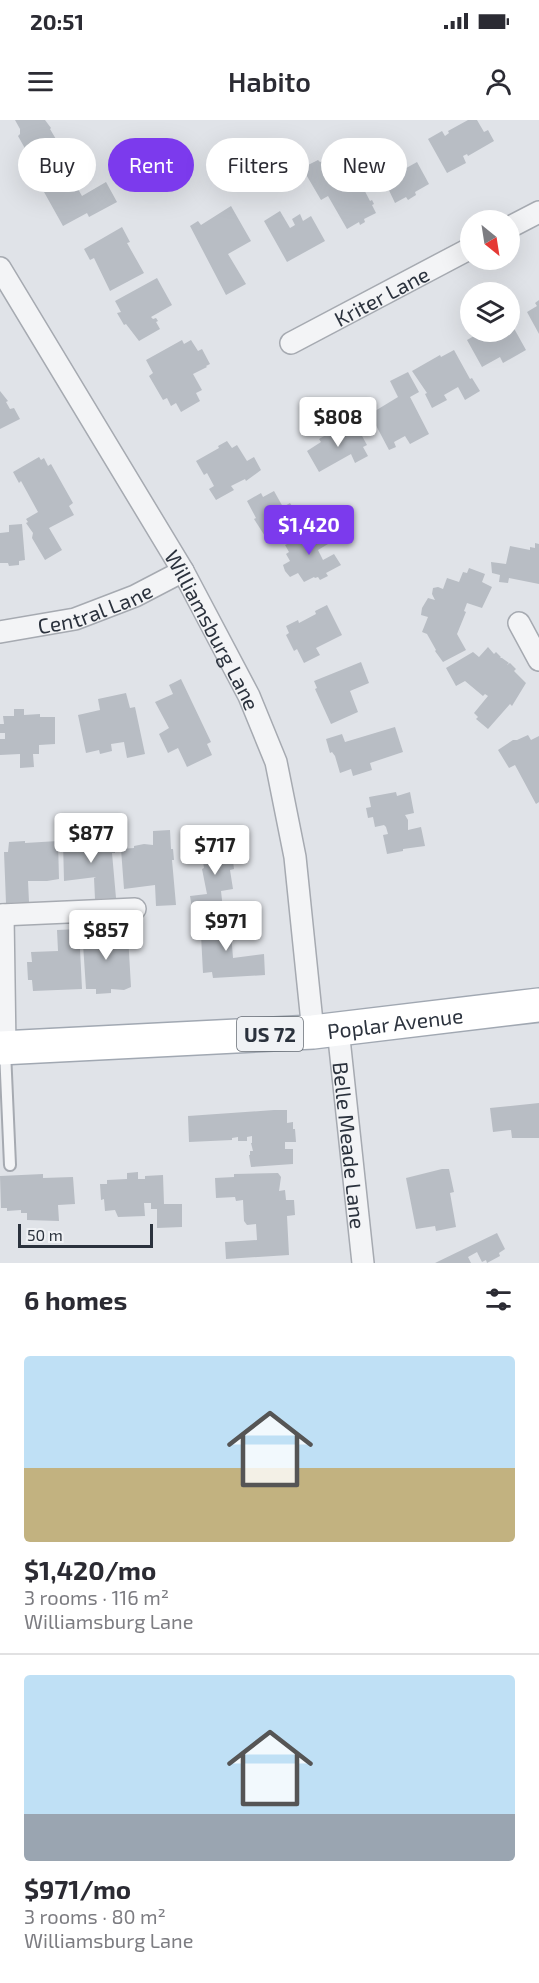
<!DOCTYPE html>
<html lang="en">
<head>
<meta charset="utf-8">
<style>
	:root { --surface:#fff; --page:#f2f2f3; --text:#2b2b33; --muted:#7c7c81; --line:#e1e1e2; --accent:#7c3aed }
	body { margin:0; font-family:"Exo 2",sans-serif; background:var(--page); color:var(--text); height:100vh; display:flex; flex-direction:column; font-size:22px; white-space:nowrap }
	* { box-sizing:border-box; margin:0 }
	p { font-size:20px; color:var(--muted) }
	.icon { flex:none; width:33px; height:33px; fill:none; stroke:currentColor; stroke-width:2; stroke-linecap:round; stroke-linejoin:round }
	.map { position:relative; height:1143px; overflow:hidden }
	.drawer { display:flex; flex-direction:column; background:var(--surface); flex:1 }
	.drawer>* { flex:none }
	.guide { position:absolute; left:18px; top:18px; width:504px; height:54px; display:flex; gap:12px }
	.needle { width:39px; rotate:150deg }
	.buttons { position:absolute; left:460px; top:90px; display:grid; gap:12px }
	.buttons a { display:grid; place-items:center; width:60px; height:60px; border-radius:50%; background:var(--surface); box-shadow:0 6px 24px #0002; font-size:30px }
	.scale { position:absolute; left:18px; bottom:15px; width:135px; box-sizing:border-box; padding-left:6px; border:3px solid #2b323d; border-top:0; font-size:16px; line-height:21px; white-space:nowrap; color:#2b323d; -webkit-text-stroke:4px #f0f2f5; paint-order:stroke }
	.price { position:absolute; translate:-50% -51px; padding:0 14px; border-radius:6px; background:#fff; color:#222; font-size:20px; line-height:39px; filter:drop-shadow(0 2px 3px #0008) }
	.price::after { content:''; position:absolute; left:50%; top:36px; width:18px; height:14px; margin-left:-9px; background:inherit; clip-path:polygon(0 0,100% 0,50% 100%) }
	.price.on { background:var(--accent); color:#fff }
	ul { padding:0; list-style:none }
	li { display:grid; align-content:center; gap:12px; height:318px; padding:0 24px }
	li+li { border-top:2px solid var(--line) }
	li span { display:grid; place-items:center; height:186px; border-radius:6px; color:#555 }
	li>.icon { margin-inline-start:auto }
	span .icon { width:108px; height:108px; fill:#fffc; stroke-width:1 }
	li b { font-size:26px }
	h2 { display:flex; justify-content:space-between; align-items:center; height:72px; padding:0 24px; font-size:26px }
	.pill { padding:0 21px; border-radius:27px; background:var(--surface); box-shadow:0 6px 24px #0002; font-size:21px; line-height:54px }
	.pill.on { background:var(--accent); color:#fff }
	.status { display:flex; justify-content:space-between; align-items:center; height:42px; padding:0 30px; background:var(--surface); direction:ltr }
	.status svg { height:16px; fill:currentColor }
	header { display:flex; justify-content:space-between; align-items:center; height:78px; padding:0 24px; background:var(--surface); font-size:27px; font-weight:600 }
	.map>svg:first-child { display:block }
	.building { fill:#b8bdc4 }
	.lines { fill:none; stroke-linecap:round; stroke-linejoin:round }
	.service-casing { stroke:#a6aab1; stroke-width:14 }
	.minor-casing { stroke:#a6aab1; stroke-width:24 }
	.primary-casing { stroke:#a1a8b2; stroke-width:36 }
	.service { stroke:#f3f4f6; stroke-width:10 }
	.minor { stroke:#f3f4f6; stroke-width:21 }
	.primary { stroke:#fff; stroke-width:33 }
	.labels { text-anchor:middle; dominant-baseline:central; stroke-width:6; stroke-linejoin:round; paint-order:stroke }
	.shield { fill:#f0f2f5; stroke:#666c74; stroke-width:1.5 }
	.shield-label { font-size:20px; font-weight:bold; fill:#2b323d }
	.street-label { font-size:21px; fill:#2b323d; stroke:#f0f2f5 }
</style>
</head>
<body>
<div class="status"><b>20:51</b><svg viewBox="0 0 49 12"><path d="M0 12V9h3v3zM5 12V6h3v6zM10 12V3h3v9zM15 12V0h3v12zM26 1h20v11H26zM47 4h2v5h-2z"/></svg></div>
<header><svg class="icon" aria-label="menu" viewBox="0 0 24 24"><path d="M4 6h16M4 12h16M4 18h16"/></svg>Habito<svg class="icon" aria-label="person" viewBox="0 0 24 24"><circle cx="12" cy="8" r="4"/><path d="M4 21q1-7 8-7t8 7"/></svg></header>
<div class="map">
<svg width="539" height="1143" viewBox="0 0 539 1143">
	<rect width="100%" height="100%" fill="#e0e3e8"/>
	<g class="building">
		<path d="M15,0h30l6,8 -1,1 10,17 -4,2 4,7 -14,9 -4,-7 -5,2 -6,-10 -4,3 -9,-16 2,-2v-5z"/>
		<path d="M468,0h9l7,12 4,-2 6,11 -26,15 -1,-2 -4,2 3,7 -19,10 -19,-34 14,-8 3,5 4,-3 -1,-2z"/>
		<path d="M393,38l8,13 16,-9 12,22 -14,8 1,3 -8,5 -2,-3 -11,6 -17,-36z"/>
		<path d="M318,40l2,2 3,-1 5,9 8,-4 2,3 2,-2 7,12 9,-5 14,27 2,-1 2,4 -2,1 4,8 -12,6 1,3 -5,3 -1,-3 -12,7 -19,-33 -7,4 -17,-29 4,-2 -2,-3z"/>
		<path d="M66,48l16,28 24,-14 11,20 -28,15 -2,-4 -24,13 -24,-43z"/>
		<path d="M231,86l20,35 -23,13 18,30 -20,11 -36,-69 8,-5 3,4z"/>
		<path d="M280,91l10,17 5,-3 -3,-6 8,-5 3,7 8,-5 14,25 -38,21 -23,-41z"/>
		<path d="M122,107l8,15 -3,1 17,30 -34,18 -16,-33 -4,2 -6,-11z"/>
		<path d="M157,158l15,27 -21,12 2,2 3,-1 2,3 -2,1 4,7 -21,12 -13,-17 -2,1 -7,-12 4,-1 -6,-11z"/>
		<path d="M539,180v34l-12,-22 10,-6 -2,-3z"/>
		<path d="M511,203l15,27 -23,13 -3,-6 -18,10 -15,-27 14,-8h8l2,2 4,-2h15z"/>
		<path d="M182,220l2,4 7,-4 7,11 4,-2 8,15 -4,2 1,1 -14,7 9,16 -6,3 4,8 -19,11 -5,-9 -5,3 -4,-8 -4,2 -14,-24 4,-3 -7,-13z"/>
		<path d="M454,230l16,29 2,-1 8,13 -15,9 -7,-13 -14,8 3,5 -15,8 -7,-14 2,-1 -15,-22 28,-16 1,2z"/>
		<path d="M408,252l11,20 -9,5 19,37 -19,10 -5,-8 -11,6 2,5 -7,3 -19,-36 28,-17 -8,-16z"/>
		<path d="M0,271l8,10 -2,1 4,7 4,-1 6,11 -20,10z"/>
		<path d="M343,305l3,5 10,-5 11,20 -4,2 5,9 -13,7 -4,-9 -32,18 -12,-21 14,-9 -2,-3z"/>
		<path d="M227,321l5,7 5,-3 10,16 7,-4 7,13 -15,11 -1,-2 -14,7 3,4 -18,10 -7,-11 5,-3 -7,-13 -3,2 -8,-14 23,-13 -1,-2z"/>
		<path d="M39,337l2,3 3,-2 4,8 3,-2 22,39 -4,3 5,9 -25,13 13,22 -17,10 -13,-22 1,-5 -7,-10 2,-1 -2,-3 12,-7 -17,-31 -2,2 -6,-11z"/>
		<path d="M274,371l9,16 7,-4 9,15 -5,3 4,7 -28,16 -16,-25 2,-1 -9,-17 14,-8 2,4z"/>
		<path d="M22,404l3,36 -6,1v4l-10,1 -1,-3h-8v-30l9,-1v-7z"/>
		<path d="M318,405l10,19 -10,6 5,10 11,-6 7,11 -15,8 2,3 -8,4 -2,-3 -3,1 -1,-1 -10,5 -6,-9 -8,4 -5,-6 -2,-6 7,-4 -4,-7 3,-2 -4,-7 14,-7 -1,-3z"/>
		<path d="M535,423l4,1v40l-30,-6 -1,5 -9,-1 1,-7 -8,-2 -1,-11 15,2 4,-18 20,4v-3l5,1z"/>
		<path d="M469,448l16,6 -3,8 10,5 -10,21 -15,-5 -3,8 2,1 -9,22 9,16 -23,12 -8,-11 1,-1 -9,-16 -5,-2 6,-15 -7,-2 1,-7 6,-10 7,2 -3,-6 1,-6 5,-1 5,2 4,-11 12,4 4,-10 4,1z"/>
		<path d="M327,485l15,30 -26,13 4,7 -16,8 -7,-14 -3,2 -8,-16 3,-2 -3,-7 12,-6 1,3 17,-9 -1,-3z"/>
		<path d="M488,527l6,7 2,-2 5,5 -1,1h2l7,5 -2,2 3,-2 6,6 -2,2 12,12 -14,23 -2,-2 -22,25 -12,-10 2,-2 -4,-4 14,-17 -3,-2 -2,2 -18,-15 -9,5 -10,-18 27,-16 6,5z"/>
		<path d="M361,542l8,21 -19,8 8,21 -27,12 -16,-35 2,-1 -3,-7z"/>
		<path d="M181,559l30,63 -4,2 5,11 -25,12 -9,-19 -10,5 -9,-19 10,-6 -14,-26 18,-8 -4,-9z"/>
		<path d="M126,573l4,15 5,-1 10,47 -18,4 -3,-16 -13,2 1,7 -12,3 -1,-4 -13,3 -8,-38 22,-5 -2,-11z"/>
		<path d="M14,589h10v6l16,-1v3h15v27l-16,1v9h-6l1,13 -14,1v-14l-20,1v-16h5v-6h-5v-9h4l-1,-8h11z"/>
		<path d="M395,607l8,25 -33,11 2,7 -19,6 -2,-7 -11,4 -5,-17 -3,-4 -2,1 -4,-14 16,-5 3,8z"/>
		<path d="M528,615l3,5 8,-4v66l-3,2 -21,-39 -6,3 -11,-18 15,-10h4z"/>
		<path d="M396,672l1,4 13,-4 4,21 -9,2 3,5v10l13,-3 4,19 -22,3v2l-16,3 -4,-19 5,-1 -2,-7 -2,-2 -9,2 -2,-10 -5,1 -2,-10 5,-1 -2,-10z"/>
		<path d="M170,710l1,19h2l1,11h-2l4,45 -20,1 -1,-21 -31,4 -3,-40 13,-1v-2l10,-2 9,1v-14z"/>
		<path d="M89,716h6v2h17v3l3,-1v13h-3l4,45 -21,1 -1,-21 2,-1 -32,4 -1,-40 20,-1v-2l6,1z"/>
		<path d="M230,717l4,32 -4,1 3,19 -12,2 2,18 -30,5 -3,-18 17,-2 -5,-25 2,-1 -2,-12h5l-2,-15z"/>
		<path d="M25,721v2l33,-2 1,38 -12,2h-19l1,21 -23,1 -2,-51h4l1,-10z"/>
		<path d="M235,798v13l-4,1 2,26 31,-4 1,21 -52,3 -1,-6 -9,1 -2,-38 3,-1 -1,-14z"/>
		<path d="M79,809l3,60 -49,2 -1,-11h-4l-1,-18h5l-1,-10 27,-1 -1,-21z"/>
		<path d="M82,809l28,1v6l18,-1 3,52 -7,3 -13,-1v4l-15,1v-5h-10z"/>
		<path d="M539,983v35h-27l-1,-8 -18,2 -3,-24z"/>
		<path d="M274,990h13v13l6,-1v7h2l1,13h-11v7h8v15l-42,3 -2,-12h1v-4h3l-2,-8h1v-7l-5,1v4h-9v-4l-6,1v2l-43,2 -1,-26z"/>
		<path d="M442,1049h7l5,23 -4,1 6,34 -20,4 -1,-5 -19,3 -10,-51z"/>
		<path d="M138,1052v7h7v-3l18,-1 1,29h18v23l-25,1v-19h-6v-6h-7l1,13 -27,1 -3,-7 -10,1 -1,-12 -3,1 -1,-16h7v-4l20,-1v-6z"/>
		<path d="M278,1053l3,4 -2,14 6,-1 1,10h8l1,15 -8,1 2,39 -63,4 -1,-17 32,-2 -1,-16 -9,1 -3,-4 -1,-21 -7,1 -1,-4 -19,1 -1,-20 19,-1v-3z"/>
		<path d="M43,1054v4l30,-1 2,27 -17,1 1,16 -32,-1v-7h-6v-3l-14,1v-3h-6l-1,-32z"/>
		<path d="M497,1113l8,16 -6,4 1,3 -13,7 -1,-3 -4,2 -5,-10 -9,5 3,6h-36z"/>
	</g>
	<g class="lines">
		<g class="service-casing">
			<path id="service" d="M5,931l5,114"/>
		</g>
		<g class="minor-casing">
			<g id="minor">
				<path d="M510,107l29,-15"/>
				<path id="s1" d="M0,148l183,303 66,125 27,66 19,95 18,175"/>
				<path id="s2" d="M291,223l180,-95"/>
				<path d="M519,503l20,37"/>
				<path id="s3" d="M0,512l75,-13 60,-23 48,-25"/>
				<path d="M0,795l135,-6"/>
				<path d="M3,795l2,133"/>
				<path id="s4" d="M338,909l25,234"/>
			</g>
		</g>
		<g class="primary-casing">
			<g id="primary">
				<path id="s5" d="M0,928l313,-16 226,-27"/>
			</g>
		</g>
		<use href="#service" class="service"/>
		<use href="#minor" class="minor"/>
		<use href="#primary" class="primary"/>
	</g>
	<g class="labels">
		<rect class="shield" x="237" y="897" width="66" height="34" rx="4.5"/>
		<g class="shield-label">
			<text x="270" y="914">US 72</text>
		</g>
		<g class="street-label">
			<text stroke="none"><textPath href="#s2" startOffset="102">Kriter Lane</textPath></text>
			<text stroke="none"><textPath href="#s3" startOffset="98">Central Lane</textPath></text>
			<text stroke="none"><textPath href="#s1" startOffset="420">Williamsburg Lane</textPath></text>
			<text stroke="none"><textPath href="#s5" startOffset="396">Poplar Avenue</textPath></text>
			<text stroke="none"><textPath href="#s4" startOffset="117">Belle Meade Lane</textPath></text>
		</g>
	</g>
</svg>
<div class="buttons">
<a><svg class="needle" viewBox="-14 -14 28 28"><path d="M0-13l5 13h-10z" fill="#e53935"/><path d="M0 13l5-13h-10z" fill="#7c7c81"/></svg></a>
<a><svg class="icon" aria-label="layers" viewBox="0 0 24 24"><path d="M12 4l9 5-9 5-9-5zM3 14l9 5 9-5"/></svg></a>
</div>
<div class="scale">50 m</div>
<b class="price" style="left:338px;top:328px">$808</b>
<b class="price on" style="left:309px;top:436px">$1,420</b>
<b class="price" style="left:91px;top:744px">$877</b>
<b class="price" style="left:215px;top:756px">$717</b>
<b class="price" style="left:226px;top:832px">$971</b>
<b class="price" style="left:106px;top:841px">$857</b>
<div class="guide">
<a class="pill">Buy</a>
<a class="pill on">Rent</a>
<a class="pill">Filters</a>
<a class="pill">New</a>
</div>
</div>
<section class="drawer">
<h2>6 homes<svg class="icon" aria-label="filters" viewBox="0 0 24 24"><path d="M4 7h16M4 17h16"/><circle cx="9" cy="7" r="2"/><circle cx="15" cy="17" r="2"/></svg></h2>
<ul>
<li><span style="background:linear-gradient(#bfe0f5 60%,#c2b280 0)"><svg class="icon" aria-label="home" viewBox="0 0 24 24"><path d="M3 11l9-7 9 7M6 9v11h12V9"/></svg></span><div><b>$1,420/mo</b><p>3 rooms · 116 m²</p><p>Williamsburg Lane</p></div></li>
<li><span style="background:linear-gradient(#bfe0f5 75%,#9aa5b1 0)"><svg class="icon" aria-label="home" viewBox="0 0 24 24"><path d="M3 11l9-7 9 7M6 9v11h12V9"/></svg></span><div><b>$971/mo</b><p>3 rooms · 80 m²</p><p>Williamsburg Lane</p></div></li>
</ul>
</section>
</body>
</html>
